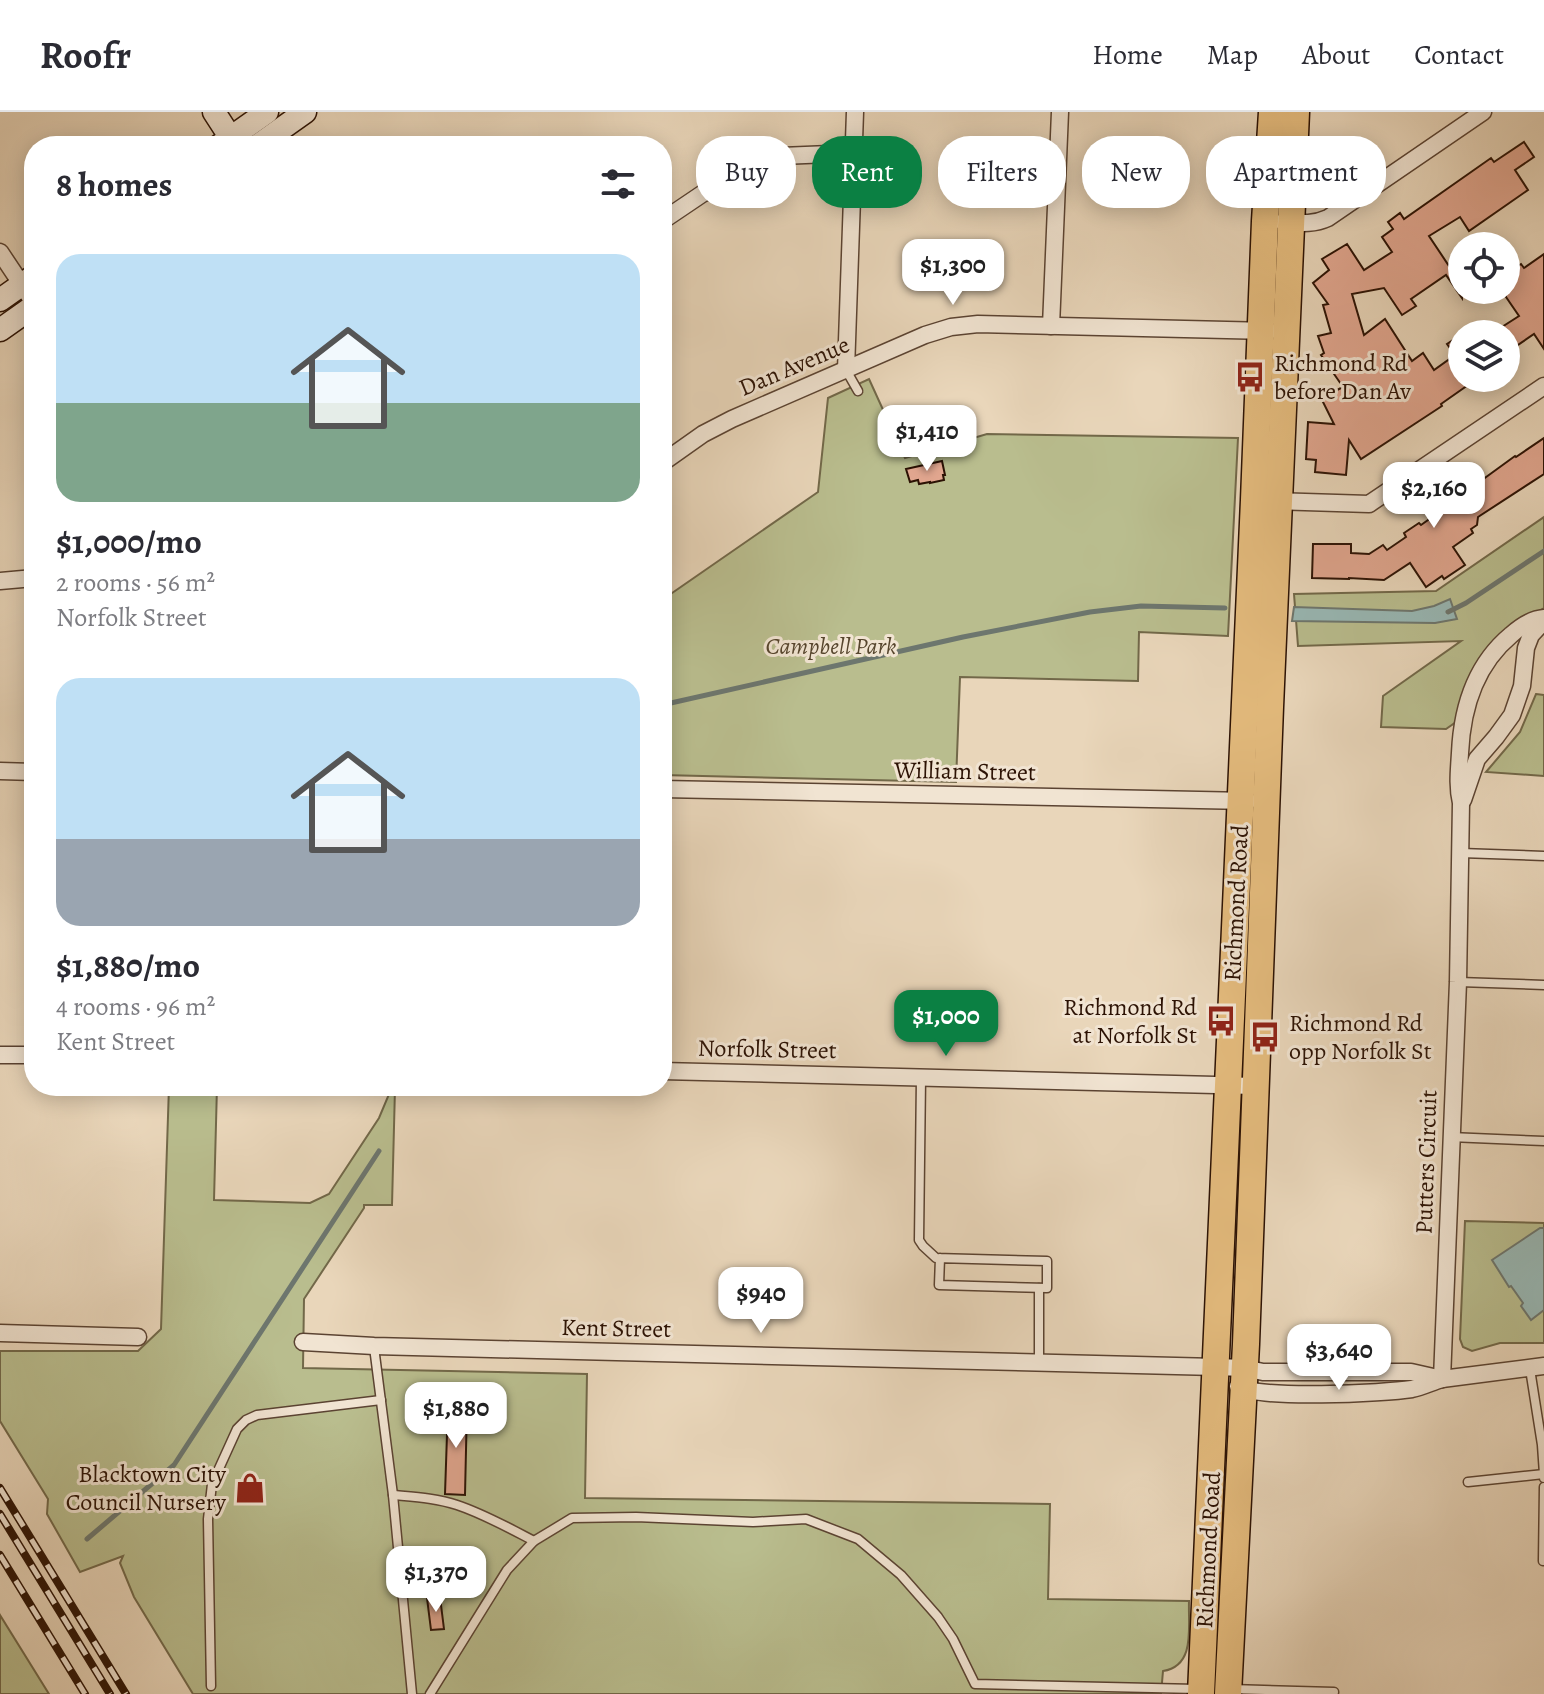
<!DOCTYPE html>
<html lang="en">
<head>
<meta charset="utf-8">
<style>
	:root { --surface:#fff; --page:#f7f7f7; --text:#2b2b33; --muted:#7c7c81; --line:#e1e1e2; --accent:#0b8043 }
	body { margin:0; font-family:Alegreya,serif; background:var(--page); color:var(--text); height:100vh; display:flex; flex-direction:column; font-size:30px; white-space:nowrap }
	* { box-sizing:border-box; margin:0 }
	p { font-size:26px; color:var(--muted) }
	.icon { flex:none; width:44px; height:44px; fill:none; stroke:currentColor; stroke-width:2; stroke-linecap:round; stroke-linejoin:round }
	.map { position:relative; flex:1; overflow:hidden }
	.drawer { position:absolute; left:24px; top:24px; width:648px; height:960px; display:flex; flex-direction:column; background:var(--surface); border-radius:32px; box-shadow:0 4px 20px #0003 }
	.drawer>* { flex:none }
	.hud { position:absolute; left:696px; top:24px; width:728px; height:72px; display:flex; gap:16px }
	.tools { position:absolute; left:1448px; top:120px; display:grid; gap:16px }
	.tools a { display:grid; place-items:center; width:72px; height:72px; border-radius:50%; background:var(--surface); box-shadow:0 4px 20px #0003; font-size:40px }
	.price { position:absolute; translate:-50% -68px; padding:0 18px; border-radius:16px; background:#fff; color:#222; font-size:26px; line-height:52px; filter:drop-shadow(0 2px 4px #0008) }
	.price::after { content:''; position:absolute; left:50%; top:48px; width:24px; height:18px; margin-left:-12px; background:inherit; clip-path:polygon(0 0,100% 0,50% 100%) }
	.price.active { background:var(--accent); color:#fff }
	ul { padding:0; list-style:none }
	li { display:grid; align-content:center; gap:16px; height:424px; padding:0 32px }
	li span { display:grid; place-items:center; height:248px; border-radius:24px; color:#555 }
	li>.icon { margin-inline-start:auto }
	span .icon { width:144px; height:144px; fill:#fffc; stroke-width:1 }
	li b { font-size:34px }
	h2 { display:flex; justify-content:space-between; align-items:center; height:96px; padding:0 32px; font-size:34px }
	.pill { padding:0 28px; border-radius:32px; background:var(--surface); box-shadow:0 4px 20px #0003; font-size:28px; line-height:72px }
	.pill.active { background:var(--accent); color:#fff }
	header { display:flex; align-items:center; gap:48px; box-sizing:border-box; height:112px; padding:0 40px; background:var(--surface); border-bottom:2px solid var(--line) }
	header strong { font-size:38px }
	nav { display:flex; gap:44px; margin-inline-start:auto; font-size:28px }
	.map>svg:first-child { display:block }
	.green { fill:#b9bd8e; stroke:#726849; stroke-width:2 }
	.water { fill:#98b8b5; stroke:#6d766e; stroke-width:2 }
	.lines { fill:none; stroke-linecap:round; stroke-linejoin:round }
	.stream { stroke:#6d766e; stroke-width:5 }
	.building { fill:#e1a68f; stroke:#2c1204; stroke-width:2 }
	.lane-casing { stroke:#5b4332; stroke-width:11 }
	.street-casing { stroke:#5b4332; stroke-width:19 }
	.secondary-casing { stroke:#2c1204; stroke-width:25 }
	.primary-casing { stroke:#2c1204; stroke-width:29 }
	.lane { stroke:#f1e4d2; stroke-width:8 }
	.street { stroke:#f1e4d2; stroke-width:16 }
	.secondary { stroke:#f1e4d2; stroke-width:22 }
	.primary { stroke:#e4bb7d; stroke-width:26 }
	.rail-casing { stroke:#2c1204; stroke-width:8 }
	.rail { stroke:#f1e4d2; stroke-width:5; stroke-dasharray:15; stroke-linecap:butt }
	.labels { text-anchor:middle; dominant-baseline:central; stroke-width:6; stroke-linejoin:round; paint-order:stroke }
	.poi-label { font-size:24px; fill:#2c1204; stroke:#f1e4d2; text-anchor:start }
	.street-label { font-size:24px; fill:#2c1204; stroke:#f1e4d2 }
	.park-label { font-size:24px; font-style:italic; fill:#56452d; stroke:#f1e4d2 }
</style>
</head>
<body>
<header>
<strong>Roofr</strong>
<nav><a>Home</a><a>Map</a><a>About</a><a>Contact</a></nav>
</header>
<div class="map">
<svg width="1544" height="1582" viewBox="0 0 1544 1582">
	<rect width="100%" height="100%" fill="#e9d6ba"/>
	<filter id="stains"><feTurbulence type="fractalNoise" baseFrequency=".0025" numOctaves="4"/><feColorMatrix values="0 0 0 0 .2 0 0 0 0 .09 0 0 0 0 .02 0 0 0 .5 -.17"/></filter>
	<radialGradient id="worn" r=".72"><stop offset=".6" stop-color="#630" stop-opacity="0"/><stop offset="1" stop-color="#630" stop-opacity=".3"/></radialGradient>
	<g class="green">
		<path d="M869,267l36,79 82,-24 251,4 -10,198 -89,-4 -1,49 -178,-4 -4,105 -294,-7v-175l156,-108 10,-94z"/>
		<path d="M1544,405v91l-36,21 -52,93 -10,7 -65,-2 2,-31 78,-55 -163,5 -4,-52 142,-3z"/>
		<path d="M1536,582l8,1v81l-58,-4 34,-40z"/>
		<path d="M169,974h48l-3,114 96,3 19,-9 50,-76 13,-31 3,1 -3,117h-28v3l-60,91 -1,69 284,6 -2,124 465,6 -2,95 141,2c-1,26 7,65 -26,70l-2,23h-968l-59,-97 -14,-34 3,-7 -43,16 -33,-58 1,-15 -48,-78v-70h138l23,-22z"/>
		<path d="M1465,1109l79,2v120h-44l-28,8 -9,-4 -3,-8z"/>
		<path d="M0,1503l49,79h-49z"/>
	</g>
	<g class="water">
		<path d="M1450,487l7,20 -22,4 -143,-2 2,-14 118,4 22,-5z"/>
		<path d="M1540,1116h4v82l-13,10 -10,-14 2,-3 -12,-17 -2,1 -17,-27z"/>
	</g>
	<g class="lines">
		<g class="stream">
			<path d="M1448,500l18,-9 78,-52"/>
			<path d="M662,593l301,-68 127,-25 51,-6 84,2"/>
			<path d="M87,1427l87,-74 205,-314"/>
		</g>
	</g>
	<g class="building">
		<path d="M1524,30l10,15 -19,13 13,20 -59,41 -9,-14 -31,19 22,33 7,-5 4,7v27l-16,-23 -35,24 5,7 -14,9 -18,-27 -32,6 12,41 21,-16 27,42 11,-8 11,17 21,-15 -8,-11 15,-10v44h16l-37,26 1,2 -81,53 -12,-19 -3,35 -31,-3 1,-12 -10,-1 2,-37 26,2 -13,-26 22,-11 -22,-32 3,-2 -6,-17 13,-3 -8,-28 5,-1 -15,-21 16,-13 -7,-11 25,-15 17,26 28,-18 -10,-15 11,-8 -5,-7 12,-9 4,6 87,-61 3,4z"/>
		<path d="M1544,142v95l-10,-15 -28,19v-19h-15l28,-18 -13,-19v-23l15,-10 3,4z"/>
		<path d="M1544,326v36l-66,43 -1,8 -6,4 2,4 -20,14 12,18 -21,14 -2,-3 -16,11 -16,-24 -26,17 -35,-2v1l-37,-1 1,-34h38v9l18,1 14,-9 4,5 19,-13 -2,-4 15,-10 2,2 24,-17 -2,-4 16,-10 1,2 55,-40 1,1z"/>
		<path d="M942,349l3,14h-2l1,5 -14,3v-1l-11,2 -1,-4 -8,2 -4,-13z"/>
		<path d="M448,1293h19l-2,90 -20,-1z"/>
		<path d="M440,1485l4,32 -13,1 -4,-32z"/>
	</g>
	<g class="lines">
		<g class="lane-casing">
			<g id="lane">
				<path d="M846,258l12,21"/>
				<path d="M1461,741l83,3"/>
				<path d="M1459,870l85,3"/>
				<path d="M921,966l-2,162 4,6 13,12 111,3v27l-108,-3 1,-27"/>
				<path d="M1450,1025l94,4"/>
				<path d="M1039,1176v74"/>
				<path d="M374,1235l19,148 19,199"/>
				<path d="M1530,1257l12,76 2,29"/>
				<path d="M1468,1370l76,-8v4"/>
				<path d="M393,1383c22,2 43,3 64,10 27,9 52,23 77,36"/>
				<path d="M1543,1449l1,-74"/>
				<path d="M211,1574l-3,-167 4,-35 25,-55 9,-9 11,-5 124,-15"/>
				<path d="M1231,1577l103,3"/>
				<path d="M430,1582l77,-124 27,-29 38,-23 64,-1 117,5 53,-3 52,20 43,36 37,42 15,22 22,45 222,5"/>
			</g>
		</g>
		<g class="street-casing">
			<g id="street">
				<path d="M662,109l40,-27 79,-38 73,-3"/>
				<path d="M1283,110c16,1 30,3 45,-4l155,-106"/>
				<path d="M0,140l34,51"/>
				<path d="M1051,214l9,-214"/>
				<path d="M846,258l9,-258"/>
				<path d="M662,351l41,-29 29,-15 193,-84 26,-8 27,-3 291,7"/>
				<path d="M1273,389l96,3 175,-118"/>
				<path d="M0,469l34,-3"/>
				<path d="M0,659l34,1"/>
				<path d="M662,677l586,12"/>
				<path d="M1463,688l14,-41 19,-22 16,-22 10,-29 4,-38 5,-13 13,-14"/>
				<path d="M0,943h34"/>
				<path d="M662,959l593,15"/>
				<path d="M0,1221l138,4"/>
				<path d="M303,1230l71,4 842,21 28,1 19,4h148l31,7 102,-13"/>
				<path d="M1442,1267l16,-397 3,-179c-4,-17 -2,-33 -1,-50 2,-45 15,-88 51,-118 10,-9 20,-16 33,-17"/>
				<path d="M1238,1274c17,14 148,7 174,3 10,-2 20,-7 30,-10"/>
			</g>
		</g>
		<g class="secondary-casing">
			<g id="secondary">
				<path d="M214,0l22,34"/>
				<path d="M219,34l48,-34"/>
				<path d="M257,34l48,-34"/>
				<path d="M0,188l34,-24"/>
				<path d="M0,218l34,-24"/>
			</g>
		</g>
		<g class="primary-casing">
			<g id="primary">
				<path d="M1201,1582l53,-1194 11,-279 7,-109"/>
				<path d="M1228,1582l18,-350 24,-637 26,-595"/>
			</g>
		</g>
		<use href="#lane" class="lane"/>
		<use href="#street" class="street"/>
		<use href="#secondary" class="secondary"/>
		<use href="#primary" class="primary"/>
		<g class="rail-casing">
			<g id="rail">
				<path d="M0,1376l126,206"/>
				<path d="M0,1402l110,180"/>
				<path d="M0,1443l85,139"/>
			</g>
		</g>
		<use href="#rail" class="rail"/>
	</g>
	<defs>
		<g id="bus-bare" transform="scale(2.4)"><path d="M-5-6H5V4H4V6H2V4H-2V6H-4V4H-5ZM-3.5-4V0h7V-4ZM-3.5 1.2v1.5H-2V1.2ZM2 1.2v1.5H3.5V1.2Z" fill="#8f2418" stroke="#f1e4d2" stroke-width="2.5" paint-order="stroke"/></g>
		<g id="shop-bare" transform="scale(2.4)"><path d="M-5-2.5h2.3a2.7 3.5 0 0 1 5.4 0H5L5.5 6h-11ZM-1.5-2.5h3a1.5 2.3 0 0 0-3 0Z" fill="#8f2418" stroke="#f1e4d2" stroke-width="2.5" paint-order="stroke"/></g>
	</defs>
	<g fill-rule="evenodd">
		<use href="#bus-bare" x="1250" y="265"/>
		<use href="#bus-bare" x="1221" y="909"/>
		<use href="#bus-bare" x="1265" y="925"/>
		<use href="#shop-bare" x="250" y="1376"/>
	</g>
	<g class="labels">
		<g class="poi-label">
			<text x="1274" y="251">Richmond Rd<tspan x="1274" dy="28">before Dan Av</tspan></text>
			<text x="1197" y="895" text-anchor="end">Richmond Rd<tspan x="1197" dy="28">at Norfolk St</tspan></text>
			<text x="1289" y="911">Richmond Rd<tspan x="1289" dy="28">opp Norfolk St</tspan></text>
			<text x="226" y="1362" text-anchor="end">Blacktown City<tspan x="226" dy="28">Council Nursery</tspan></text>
		</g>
		<g class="street-label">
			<text transform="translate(794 254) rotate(-23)">Dan Avenue</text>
			<text transform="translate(965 659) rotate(1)">William Street</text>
			<text transform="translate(1236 791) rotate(-87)">Richmond Road</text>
			<text transform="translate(767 937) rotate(1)">Norfolk Street</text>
			<text transform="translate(1426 1050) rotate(-88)">Putters Circuit</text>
			<text transform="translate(616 1216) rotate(1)">Kent Street</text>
			<text transform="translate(1208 1438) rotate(-87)">Richmond Road</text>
		</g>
		<g class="park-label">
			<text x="831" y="534">Campbell Park</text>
		</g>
	</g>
	<rect width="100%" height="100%" filter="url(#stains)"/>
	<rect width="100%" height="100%" fill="url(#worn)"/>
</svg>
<div class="tools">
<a><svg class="icon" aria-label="locate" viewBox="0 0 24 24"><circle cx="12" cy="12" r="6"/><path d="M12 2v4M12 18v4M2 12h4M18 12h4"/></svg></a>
<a><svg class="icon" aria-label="layers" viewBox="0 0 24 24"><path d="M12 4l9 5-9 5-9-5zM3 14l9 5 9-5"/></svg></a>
</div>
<b class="price" style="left:953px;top:195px">$1,300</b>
<b class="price" style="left:927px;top:361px">$1,410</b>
<b class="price" style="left:1434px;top:418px">$2,160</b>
<b class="price active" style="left:946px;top:946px">$1,000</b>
<b class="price" style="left:761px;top:1223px">$940</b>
<b class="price" style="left:1339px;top:1280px">$3,640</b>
<b class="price" style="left:456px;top:1338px">$1,880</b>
<b class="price" style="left:436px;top:1502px">$1,370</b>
<div class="hud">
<a class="pill">Buy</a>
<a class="pill active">Rent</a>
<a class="pill">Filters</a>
<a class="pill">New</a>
<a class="pill">Apartment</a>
</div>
<section class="drawer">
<h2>8 homes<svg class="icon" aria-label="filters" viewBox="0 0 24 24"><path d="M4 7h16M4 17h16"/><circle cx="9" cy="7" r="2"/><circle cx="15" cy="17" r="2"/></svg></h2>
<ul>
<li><span style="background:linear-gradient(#bfe0f5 60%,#7fa58c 0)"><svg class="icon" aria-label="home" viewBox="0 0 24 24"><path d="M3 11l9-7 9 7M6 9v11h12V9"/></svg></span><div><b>$1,000/mo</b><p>2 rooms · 56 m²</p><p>Norfolk Street</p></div></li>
<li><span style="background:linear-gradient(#bfe0f5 65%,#9aa5b1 0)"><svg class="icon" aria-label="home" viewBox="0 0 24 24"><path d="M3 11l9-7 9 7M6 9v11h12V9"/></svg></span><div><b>$1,880/mo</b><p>4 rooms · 96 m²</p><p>Kent Street</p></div></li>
</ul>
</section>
</div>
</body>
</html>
